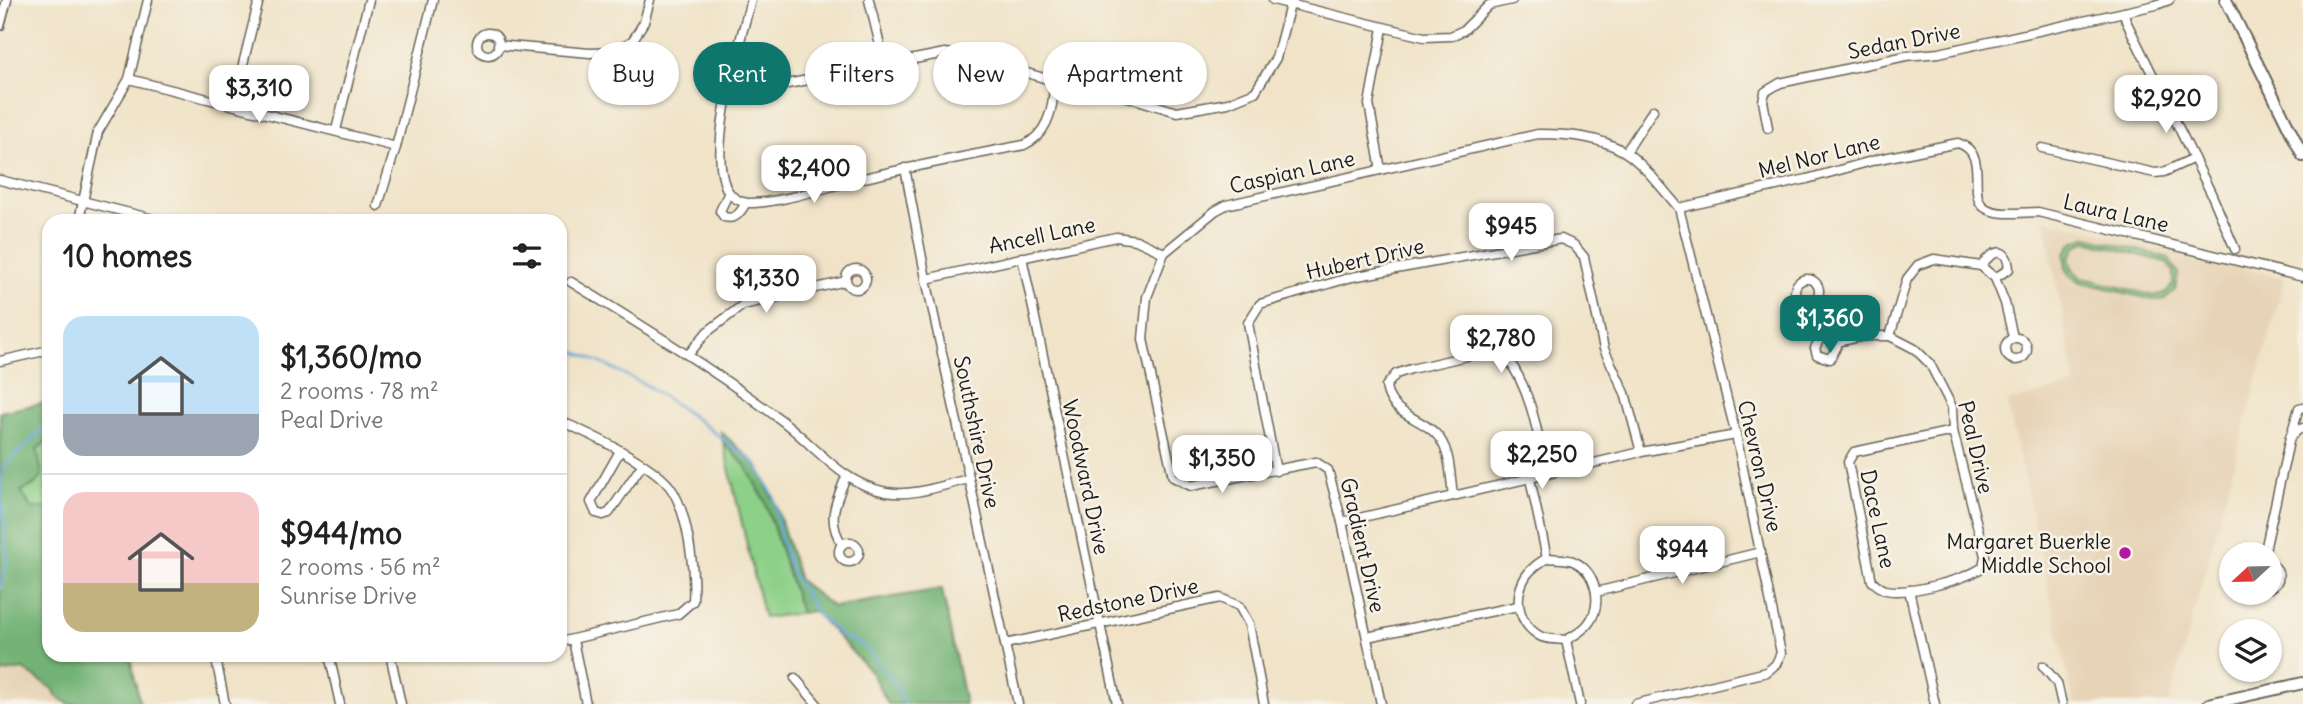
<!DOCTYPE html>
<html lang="en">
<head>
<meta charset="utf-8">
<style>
	:root { --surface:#fff; --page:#f2f2f2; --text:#222; --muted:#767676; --line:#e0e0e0; --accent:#0f766e }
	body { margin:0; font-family:Delius,sans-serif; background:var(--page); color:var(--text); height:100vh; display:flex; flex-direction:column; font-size:26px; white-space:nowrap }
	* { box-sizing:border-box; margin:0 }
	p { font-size:23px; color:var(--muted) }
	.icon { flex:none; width:38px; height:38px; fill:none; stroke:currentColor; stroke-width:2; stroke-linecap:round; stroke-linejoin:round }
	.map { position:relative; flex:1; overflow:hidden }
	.drawer { position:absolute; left:42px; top:214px; width:525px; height:448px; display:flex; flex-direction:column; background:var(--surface); border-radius:21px; box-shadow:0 2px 5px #0004 }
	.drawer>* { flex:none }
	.top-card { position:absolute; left:588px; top:42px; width:665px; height:63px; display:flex; gap:14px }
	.needle { width:46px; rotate:248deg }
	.controls { position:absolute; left:2219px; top:542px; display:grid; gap:14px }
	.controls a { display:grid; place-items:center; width:63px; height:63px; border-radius:50%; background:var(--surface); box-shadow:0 2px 5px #0004; font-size:35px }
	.price { position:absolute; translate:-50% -60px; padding:0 16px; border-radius:14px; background:#fff; color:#222; font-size:23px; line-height:46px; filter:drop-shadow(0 2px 4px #0008) }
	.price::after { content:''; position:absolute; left:50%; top:42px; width:21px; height:16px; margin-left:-10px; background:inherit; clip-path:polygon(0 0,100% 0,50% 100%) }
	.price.current { background:var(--accent); color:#fff }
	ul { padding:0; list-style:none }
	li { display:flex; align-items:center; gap:21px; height:175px; padding:0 21px }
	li+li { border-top:2px solid var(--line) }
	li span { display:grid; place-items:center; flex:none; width:196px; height:140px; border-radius:21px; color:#555 }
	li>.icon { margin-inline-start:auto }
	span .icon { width:84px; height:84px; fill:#fffc; stroke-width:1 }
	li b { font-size:30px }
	h2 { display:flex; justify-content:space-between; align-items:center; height:84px; padding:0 21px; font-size:30px }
	.tag { padding:0 24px; border-radius:32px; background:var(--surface); box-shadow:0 2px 5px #0004; font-size:24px; line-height:63px }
	.tag.current { background:var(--accent); color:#fff }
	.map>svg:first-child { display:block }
	.built { fill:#e7d4b7 }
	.green { fill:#8dd088; stroke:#547652; stroke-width:2; fill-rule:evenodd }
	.forest { fill:#72b274; stroke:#476748; stroke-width:2 }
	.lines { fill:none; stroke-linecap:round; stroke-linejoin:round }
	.stream { stroke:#6ba8dc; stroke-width:2.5 }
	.street-casing { stroke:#666258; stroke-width:11 }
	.secondary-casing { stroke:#666258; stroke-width:14 }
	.street { stroke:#fff; stroke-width:8 }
	.secondary { stroke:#fff; stroke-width:10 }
	.poi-dot { fill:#b5179e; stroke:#f7f3e8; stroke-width:2.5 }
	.labels { text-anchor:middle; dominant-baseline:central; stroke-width:5; stroke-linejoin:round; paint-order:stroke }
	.street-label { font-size:21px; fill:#1c1c1c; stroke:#f7f3e8 }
	.poi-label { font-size:21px; fill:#1c1c1c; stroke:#f7f3e8; text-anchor:end }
</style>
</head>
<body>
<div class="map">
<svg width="2303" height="704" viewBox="0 0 2303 704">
	<rect width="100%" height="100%" fill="#f7f3e8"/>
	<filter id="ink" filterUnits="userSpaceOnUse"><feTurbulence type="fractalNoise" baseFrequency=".0143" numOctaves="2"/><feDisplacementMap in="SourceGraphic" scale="14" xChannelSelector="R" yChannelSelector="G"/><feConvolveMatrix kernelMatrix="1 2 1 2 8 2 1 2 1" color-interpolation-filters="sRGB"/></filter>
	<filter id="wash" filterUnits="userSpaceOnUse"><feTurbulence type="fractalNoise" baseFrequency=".00686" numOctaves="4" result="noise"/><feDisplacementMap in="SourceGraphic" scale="28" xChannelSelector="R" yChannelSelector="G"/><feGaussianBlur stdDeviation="1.57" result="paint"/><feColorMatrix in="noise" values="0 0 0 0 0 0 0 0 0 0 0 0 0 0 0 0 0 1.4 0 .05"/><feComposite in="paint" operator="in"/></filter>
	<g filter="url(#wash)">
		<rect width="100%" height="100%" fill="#f0e3c8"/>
		<g class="built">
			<path d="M2044,219l241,59 -116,425 -95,1 -67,-302 69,-17z"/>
			<path d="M23,669l31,21 2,6 13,8h-69v-31z"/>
		</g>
		<g class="green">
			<path d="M2086,237l82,21 10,15 -3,17 -11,9 -10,1 -72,-18 -10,-5 -6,-9 -1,-14 8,-12zM2087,241l79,21 7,9v14l-8,8 -11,3 -74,-19 -8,-8 -3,-11 7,-12z"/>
			<path d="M49,439v69h-18l-10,-17 13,-6 5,-20 -2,-16z"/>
			<path d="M723,442l22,23 20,36 36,112 -37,5z"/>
		</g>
		<g class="forest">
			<path d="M49,402v37l-12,10 5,27 -8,9 -13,6 10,17h18v146l81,1 10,49h-71l-13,-8 -2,-6 -31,-21 -23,4v-261z"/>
			<path d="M721,432l36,33 18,37 24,78 34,27 109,-18 23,115h-77l-17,-32 -57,-61 -13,2 -36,-112 -20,-36 -22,-23z"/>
		</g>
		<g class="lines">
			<g class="stream">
				<path d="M560,346l31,12 55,27 42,28 67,50 19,34 7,44 10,30 20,33 6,10 23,21 25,11 31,39 9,19"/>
				<path d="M0,589l7,-26 -6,-79 2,-17 46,-44"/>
			</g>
		</g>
	</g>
	<g filter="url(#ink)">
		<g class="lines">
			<g class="street-casing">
				<g id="street">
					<path d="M751,0c-11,43 -47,155 -22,193 4,5 12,9 18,10 29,1 76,-15 105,-22 57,-14 114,-25 172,-36 25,-11 30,-39 30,-64"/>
					<path d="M869,0l16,66"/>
					<path d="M1273,0l151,37 27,-1 13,-6 25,-25 23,-5"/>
					<path d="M2124,12l2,9 85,172 24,56"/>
					<path d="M0,26l7,-26"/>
					<circle cx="488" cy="44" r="11"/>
					<path d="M498,45l92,8 25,-1 18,-12 11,-18 6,-22"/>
					<path d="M129,79l267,68"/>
					<path d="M729,90h28l188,-37 34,6 75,22 77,17 46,14 51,-9 27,-11 21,-34 14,-53"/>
					<path d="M233,104l26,-104"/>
					<path d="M1768,128l-5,-27 2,-9 15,-9 126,-27 33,-3 217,-48 13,-5"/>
					<path d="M336,130l33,-130"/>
					<path d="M2042,148l113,25 9,-1 30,-14"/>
					<path d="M1626,152l27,-42"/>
					<path d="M905,168l21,111 92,425"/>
					<path d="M1381,170l-12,-66 14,-76"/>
					<path d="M0,180l157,40"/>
					<path d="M729,192l-9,19 4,6c12,3 16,-4 22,-14"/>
					<path d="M378,206l18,-59 37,-147"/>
					<path d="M1679,208l128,-29 72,-20 79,-16c34,11 6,55 29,66 14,7 36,3 51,3l265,65"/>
					<path d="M79,220l19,-88 31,-53 19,-79"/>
					<path d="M1022,257l95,447"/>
					<path d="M1981,266c11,-15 26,-22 28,3l-14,9"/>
					<circle cx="856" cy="279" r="10"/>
					<path d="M926,279l190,-42 20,3 28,13"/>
					<circle cx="1807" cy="291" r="12"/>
					<path d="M571,282c70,43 140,86 206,135 37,26 62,66 109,75 28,5 56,-7 83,-13"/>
					<path d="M1811,302l12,31 13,9 29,-6h25l25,13 15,15 22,43 1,24 32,125 -2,11c-19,13 -74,28 -97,23 -5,-1 -10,-6 -14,-9l-24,-119 6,-10 99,-21"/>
					<path d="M1823,333l-8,15 2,7 13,4 7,-13 -1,-4"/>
					<path d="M1890,336l17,-57 11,-14 16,-6 47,7 14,12 10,25 8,34"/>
					<circle cx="2016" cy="349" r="11"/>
					<path d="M688,355l19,-23 36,-27 103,-24"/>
					<path d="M0,361l49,-11"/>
					<path d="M560,421c28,12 92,42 110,66 18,24 25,84 23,114l-15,13 -118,28"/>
					<path d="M2291,435l8,-27 4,-1"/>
					<path d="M620,451l-29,51 5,11 7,2 6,-2 33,-48"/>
					<path d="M1276,471l-28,-148 12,-19 92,-27 209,-38 13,6 10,12 20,92 21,44 16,59"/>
					<path d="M1530,479l17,79"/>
					<path d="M1453,496c-3,-21 -2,-48 -18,-63 -17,-17 -45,-18 -49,-47l10,-12 15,-5 73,-17 21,3c26,33 33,79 41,119"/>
					<path d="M1342,522l299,-70 95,-17"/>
					<circle cx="849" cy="552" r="10"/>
					<path d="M842,544c-16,-24 -6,-43 4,-67"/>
					<path d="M2264,555l26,-118 8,-7 5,-2"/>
					<path d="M1547,558c8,1 21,0 28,4 22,11 28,43 13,62 -6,7 -14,12 -22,16 -9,-1 -21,0 -28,-5 -20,-13 -25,-38 -12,-59 5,-8 13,-13 21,-18z"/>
					<path d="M2270,564c11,5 12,18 0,24"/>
					<path d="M1909,590l26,114"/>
					<path d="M1596,592l165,-40"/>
					<path d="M1367,637l151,-31"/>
					<path d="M573,640l13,64"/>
					<path d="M1566,640l14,64"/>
					<path d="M1005,644l215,-46 19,8 10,18 15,80"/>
					<path d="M215,654l10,50"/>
					<path d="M329,654l11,50"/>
					<path d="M390,654l11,50"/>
					<path d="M2043,666l14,17 5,21"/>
					<path d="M795,678l22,26"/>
					<path d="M1381,704l-39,-182 -14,-52 -12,-8 -125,24 -18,-9 -30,-138 4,-42 17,-44 51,-42 11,-6 312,-71c30,0 60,2 87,18 19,12 39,39 54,56l57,227 45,218 -5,11 -9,8 -132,32"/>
				</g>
			</g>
			<g class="secondary-casing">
				<g id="secondary">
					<path d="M2226,0l77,156"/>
					<path d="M2209,704l94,-21"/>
				</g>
			</g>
			<use href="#street" class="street"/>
			<use href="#secondary" class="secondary"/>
		</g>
	</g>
	<circle class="poi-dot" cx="2125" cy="553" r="7"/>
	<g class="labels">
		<g class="street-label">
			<text transform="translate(1904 41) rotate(-11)">Sedan Drive</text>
			<text transform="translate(1819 156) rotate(-14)">Mel Nor Lane</text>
			<text transform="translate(1292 172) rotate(-13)">Caspian Lane</text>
			<text transform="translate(2116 213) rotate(13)">Laura Lane</text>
			<text transform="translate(1042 235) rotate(-12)">Ancell Lane</text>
			<text transform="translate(1365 259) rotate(-13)">Hubert Drive</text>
			<text transform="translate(977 432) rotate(78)">Southshire Drive</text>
			<text transform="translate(1976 447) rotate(77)">Peal Drive</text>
			<text transform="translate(1760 466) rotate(77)">Chevron Drive</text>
			<text transform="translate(1086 477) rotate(78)">Woodward Drive</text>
			<text transform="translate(1878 519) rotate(78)">Dace Lane</text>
			<text transform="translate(1363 545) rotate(77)">Gradient Drive</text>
			<text transform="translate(1128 600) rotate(-12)">Redstone Drive</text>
		</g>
		<g class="poi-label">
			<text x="2111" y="541">Margaret Buerkle<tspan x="2111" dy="24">Middle School</tspan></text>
		</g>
	</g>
</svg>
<div class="controls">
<a><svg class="needle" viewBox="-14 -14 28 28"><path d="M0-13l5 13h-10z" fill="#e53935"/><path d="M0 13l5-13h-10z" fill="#767676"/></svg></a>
<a><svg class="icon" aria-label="layers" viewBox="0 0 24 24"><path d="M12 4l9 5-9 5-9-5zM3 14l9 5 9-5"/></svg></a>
</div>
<b class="price" style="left:259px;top:125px">$3,310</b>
<b class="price" style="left:2166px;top:135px">$2,920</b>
<b class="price" style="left:814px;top:205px">$2,400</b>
<b class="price" style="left:1511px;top:263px">$945</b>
<b class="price" style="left:766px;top:315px">$1,330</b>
<b class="price current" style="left:1830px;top:355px">$1,360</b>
<b class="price" style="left:1501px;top:375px">$2,780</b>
<b class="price" style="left:1542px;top:491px">$2,250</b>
<b class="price" style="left:1222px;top:495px">$1,350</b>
<b class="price" style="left:1682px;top:586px">$944</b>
<div class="top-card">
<a class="tag">Buy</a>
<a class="tag current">Rent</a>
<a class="tag">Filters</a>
<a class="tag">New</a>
<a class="tag">Apartment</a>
</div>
<section class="drawer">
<h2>10 homes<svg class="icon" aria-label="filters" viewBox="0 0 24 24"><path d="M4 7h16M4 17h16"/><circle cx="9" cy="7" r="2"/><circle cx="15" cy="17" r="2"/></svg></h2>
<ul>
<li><span style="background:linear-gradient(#bfe0f5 70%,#9aa5b1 0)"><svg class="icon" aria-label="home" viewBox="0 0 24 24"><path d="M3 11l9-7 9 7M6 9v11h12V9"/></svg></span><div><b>$1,360/mo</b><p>2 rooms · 78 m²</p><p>Peal Drive</p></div></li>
<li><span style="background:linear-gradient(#f6c9c9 65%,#c2b280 0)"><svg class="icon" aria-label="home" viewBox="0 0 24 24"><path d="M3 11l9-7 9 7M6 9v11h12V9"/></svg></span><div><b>$944/mo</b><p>2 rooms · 56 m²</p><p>Sunrise Drive</p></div></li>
</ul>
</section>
</div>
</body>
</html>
